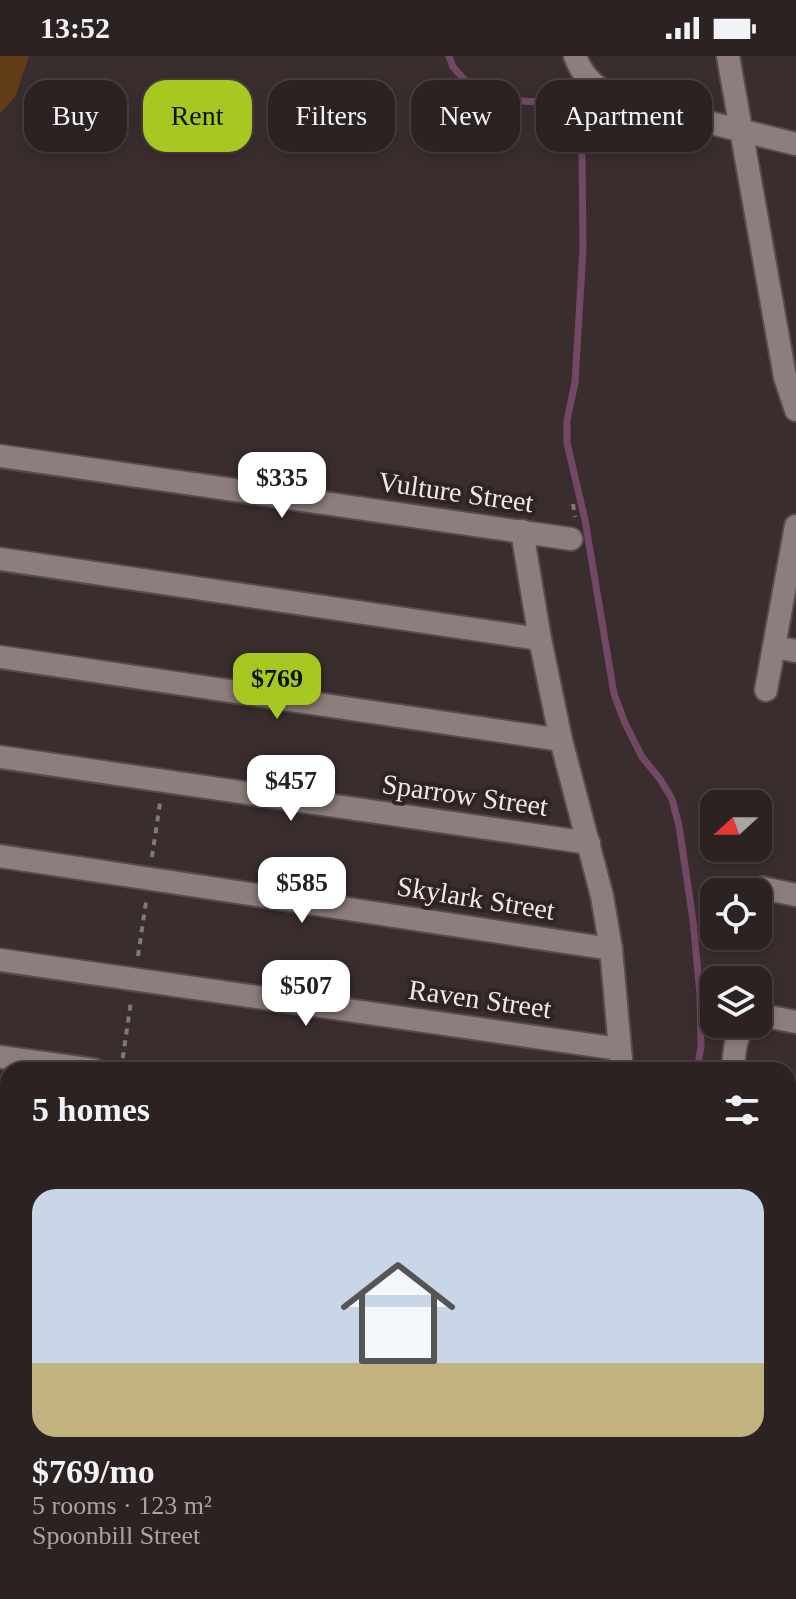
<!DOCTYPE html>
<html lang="en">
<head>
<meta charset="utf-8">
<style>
	:root { --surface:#2c2222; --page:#342a2a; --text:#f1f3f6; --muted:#a6a4a5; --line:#483f40; --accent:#a7c820 }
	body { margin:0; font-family:Georgia,serif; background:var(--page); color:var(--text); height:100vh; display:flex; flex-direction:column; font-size:30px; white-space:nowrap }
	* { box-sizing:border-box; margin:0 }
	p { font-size:26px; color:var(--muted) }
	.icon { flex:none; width:44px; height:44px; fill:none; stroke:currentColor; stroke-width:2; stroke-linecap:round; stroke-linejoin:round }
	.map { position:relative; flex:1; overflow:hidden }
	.sheet { position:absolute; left:0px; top:1006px; width:796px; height:538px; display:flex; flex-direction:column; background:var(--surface); border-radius:24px 24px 0 0; box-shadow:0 4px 12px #0003,0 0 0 2px var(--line) }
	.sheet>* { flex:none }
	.top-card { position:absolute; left:24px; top:24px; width:748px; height:72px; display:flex; gap:16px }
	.needle { width:52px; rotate:249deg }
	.buttons { position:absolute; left:700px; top:734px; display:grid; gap:16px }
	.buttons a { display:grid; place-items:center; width:72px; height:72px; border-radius:16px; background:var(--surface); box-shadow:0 4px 12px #0003,0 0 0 2px var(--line); font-size:40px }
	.price { position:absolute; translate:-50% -68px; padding:0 18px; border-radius:16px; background:#fff; color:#222; font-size:26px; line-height:52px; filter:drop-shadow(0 2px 4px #0008) }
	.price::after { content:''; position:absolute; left:50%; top:48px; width:24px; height:18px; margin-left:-12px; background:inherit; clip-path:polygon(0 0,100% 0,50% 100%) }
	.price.active { background:var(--accent); color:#111 }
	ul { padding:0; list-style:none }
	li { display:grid; align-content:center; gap:16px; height:424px; padding:0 32px }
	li+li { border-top:2px solid var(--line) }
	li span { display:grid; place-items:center; height:248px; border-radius:24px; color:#555 }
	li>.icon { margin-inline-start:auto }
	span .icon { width:144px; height:144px; fill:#fffc; stroke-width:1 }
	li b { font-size:34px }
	h2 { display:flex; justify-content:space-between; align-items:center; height:96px; padding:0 32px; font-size:34px }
	.tag { padding:0 28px; border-radius:24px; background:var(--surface); box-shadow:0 4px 12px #0003,0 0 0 2px var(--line); font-size:28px; line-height:72px }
	.tag.active { background:var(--accent); color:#111 }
	.status { display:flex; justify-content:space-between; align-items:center; height:56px; padding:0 40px; background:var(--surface); direction:ltr }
	.status svg { height:22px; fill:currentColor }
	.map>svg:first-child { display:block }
	.green { fill:#633d18 }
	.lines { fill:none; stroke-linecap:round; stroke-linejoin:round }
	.stream { stroke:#734866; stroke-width:7 }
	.street-casing { stroke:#574c4c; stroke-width:26 }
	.path { stroke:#837878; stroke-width:4; stroke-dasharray:6 6; stroke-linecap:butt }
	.street { stroke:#8d7e7d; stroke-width:22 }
	.labels { text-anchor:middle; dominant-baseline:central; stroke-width:8; stroke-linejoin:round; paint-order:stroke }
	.street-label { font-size:28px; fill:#f0e8e7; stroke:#2f2323 }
</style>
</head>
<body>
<div class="status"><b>13:52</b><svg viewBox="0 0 49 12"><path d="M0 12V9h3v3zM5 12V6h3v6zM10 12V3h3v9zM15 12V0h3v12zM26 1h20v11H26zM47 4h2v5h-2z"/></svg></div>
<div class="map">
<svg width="796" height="1543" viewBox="0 0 796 1543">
	<rect width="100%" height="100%" fill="#3a2d2d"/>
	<path class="green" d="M0,0h29l-14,41 -15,16z"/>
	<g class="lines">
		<g class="stream">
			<path d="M449,0l4,11 20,22 30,11 53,3 16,8 8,15 2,31 1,91 -8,135 -8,37v23l18,77 29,174 11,29 17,34 18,22 12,20 7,27 14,94 7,75 1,52 -4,23"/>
			<path d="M765,1536l1,7"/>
		</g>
		<g class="street-casing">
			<g id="street">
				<path d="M575,0c8,23 25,36 47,45l174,43"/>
				<path d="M728,0l57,321 11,33"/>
				<path d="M0,400l571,83"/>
				<path d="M522,475l18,108 21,101 41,156 9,53 11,121"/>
				<path d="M0,503l540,80"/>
				<path d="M774,591l22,4"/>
				<path d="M0,601l561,83"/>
				<path d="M766,634l30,-164"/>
				<path d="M0,701l589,86"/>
				<path d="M0,800l611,93"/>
				<path d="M762,832l34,7"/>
				<path d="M0,904l619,89"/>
				<path d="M758,961l7,-1 31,6"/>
				<path d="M0,1001l94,13"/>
				<path d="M733,1014c1,-17 2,-32 11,-46"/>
				<path d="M788,1076l8,2"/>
				<path d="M0,1104l8,1"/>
				<path d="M792,1201l4,1"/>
				<path d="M0,1210l8,1"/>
				<path d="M0,1317l8,2"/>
				<path d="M0,1417l8,1"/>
				<path d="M0,1520l8,2"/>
				<path d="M96,1536l44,7"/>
				<path d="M698,1536l1,7"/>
			</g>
		</g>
		<g class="path">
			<path d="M573,448l2,13"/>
			<path d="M152,801l8,-54"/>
			<path d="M138,900l8,-54"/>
			<path d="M121,1014l10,-69"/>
		</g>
		<use href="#street" class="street"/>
	</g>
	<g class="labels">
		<g class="street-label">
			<text transform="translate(456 436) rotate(8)">Vulture Street</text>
			<text transform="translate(465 739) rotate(8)">Sparrow Street</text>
			<text transform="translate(476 842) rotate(9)">Skylark Street</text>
			<text transform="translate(480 943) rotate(8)">Raven Street</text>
		</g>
	</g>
</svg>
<div class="buttons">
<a><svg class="needle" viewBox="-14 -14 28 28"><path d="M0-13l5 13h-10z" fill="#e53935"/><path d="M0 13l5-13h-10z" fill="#a6a4a5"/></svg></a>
<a><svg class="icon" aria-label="locate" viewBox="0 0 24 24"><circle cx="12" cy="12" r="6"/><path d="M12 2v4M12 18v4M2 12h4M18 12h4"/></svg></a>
<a><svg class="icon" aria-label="layers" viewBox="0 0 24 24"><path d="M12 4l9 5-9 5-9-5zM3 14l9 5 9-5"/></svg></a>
</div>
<b class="price" style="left:282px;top:464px">$335</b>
<b class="price active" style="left:277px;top:665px">$769</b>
<b class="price" style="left:291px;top:767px">$457</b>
<b class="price" style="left:302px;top:869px">$585</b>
<b class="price" style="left:306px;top:972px">$507</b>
<div class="top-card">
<a class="tag">Buy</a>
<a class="tag active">Rent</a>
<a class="tag">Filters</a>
<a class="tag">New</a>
<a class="tag">Apartment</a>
</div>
<section class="sheet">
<h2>5 homes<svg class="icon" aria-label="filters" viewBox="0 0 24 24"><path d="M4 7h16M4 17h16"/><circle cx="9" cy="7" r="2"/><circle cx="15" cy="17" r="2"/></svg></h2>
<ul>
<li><span style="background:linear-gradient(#c9d6e8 70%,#c2b280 0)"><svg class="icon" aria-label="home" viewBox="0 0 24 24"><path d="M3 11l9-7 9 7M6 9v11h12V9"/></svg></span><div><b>$769/mo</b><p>5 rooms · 123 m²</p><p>Spoonbill Street</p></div></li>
</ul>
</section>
</div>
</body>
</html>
